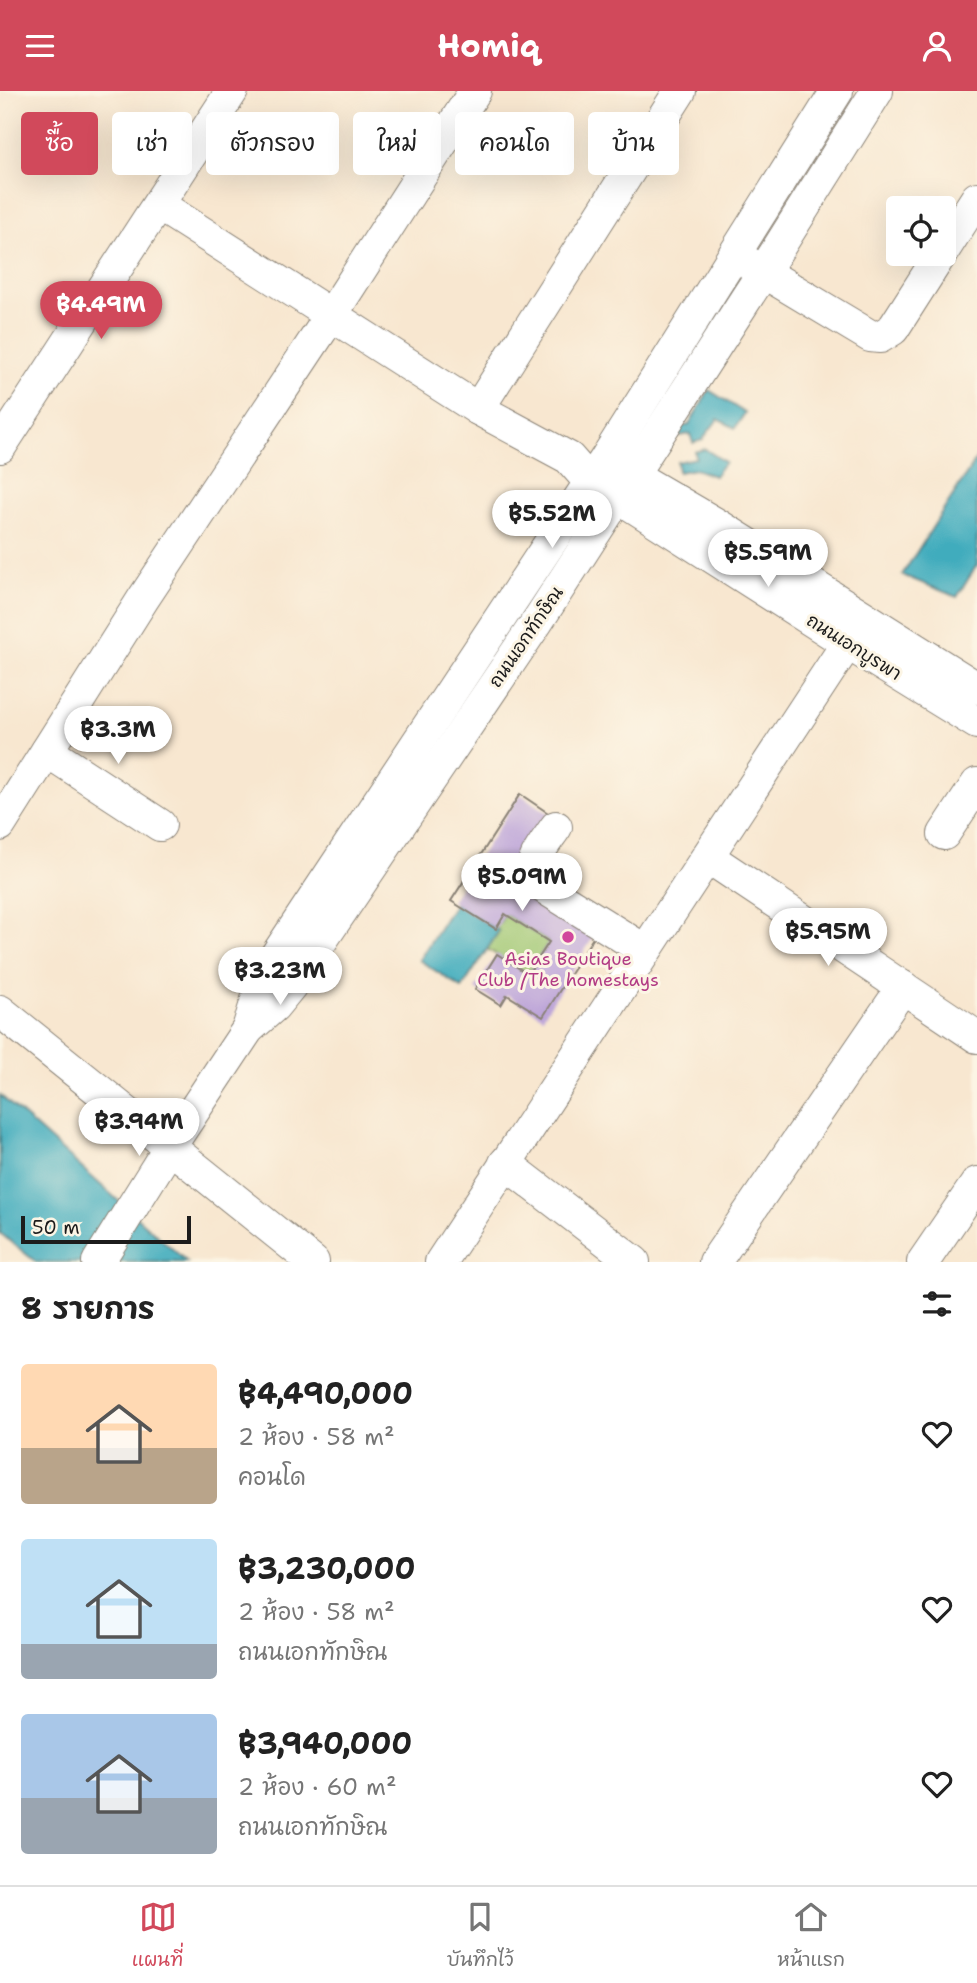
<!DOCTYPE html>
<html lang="th">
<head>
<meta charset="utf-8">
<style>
	:root { --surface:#fff; --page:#f6f6f6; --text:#222; --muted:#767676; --line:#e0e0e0; --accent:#d1495b }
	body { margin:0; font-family:"Shantell Sans","Playpen Sans Thai",sans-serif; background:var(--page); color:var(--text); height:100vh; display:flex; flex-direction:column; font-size:26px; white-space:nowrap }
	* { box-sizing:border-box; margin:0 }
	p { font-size:23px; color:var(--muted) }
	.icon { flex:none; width:38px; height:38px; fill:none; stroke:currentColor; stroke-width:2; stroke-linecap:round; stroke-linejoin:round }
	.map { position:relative; height:1171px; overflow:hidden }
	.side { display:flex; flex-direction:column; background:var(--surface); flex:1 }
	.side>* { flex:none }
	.hud { position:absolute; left:21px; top:21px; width:936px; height:63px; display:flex; gap:14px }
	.fabs { position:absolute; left:886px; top:105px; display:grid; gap:14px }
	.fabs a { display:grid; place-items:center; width:70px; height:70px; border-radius:7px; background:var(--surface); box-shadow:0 7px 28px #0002; font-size:35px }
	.scale { position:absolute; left:21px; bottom:18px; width:170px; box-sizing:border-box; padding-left:7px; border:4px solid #1c1c1c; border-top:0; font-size:19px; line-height:24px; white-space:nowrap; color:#1c1c1c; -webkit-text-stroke:5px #fcf5e5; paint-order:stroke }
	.price { position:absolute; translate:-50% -60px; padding:0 16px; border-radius:24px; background:#fff; color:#222; font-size:23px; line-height:46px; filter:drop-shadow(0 2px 4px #0008) }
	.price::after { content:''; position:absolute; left:50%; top:42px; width:21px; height:16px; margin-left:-10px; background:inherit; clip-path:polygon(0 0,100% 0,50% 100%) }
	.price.on { background:var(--accent); color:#fff }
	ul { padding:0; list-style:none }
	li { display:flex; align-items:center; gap:21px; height:175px; padding:0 21px }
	li span { display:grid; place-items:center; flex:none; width:196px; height:140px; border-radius:7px; color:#555 }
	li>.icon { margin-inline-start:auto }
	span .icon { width:84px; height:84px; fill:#fffc; stroke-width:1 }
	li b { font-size:30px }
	h2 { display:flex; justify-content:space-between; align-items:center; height:84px; padding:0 21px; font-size:30px }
	.chip { padding:0 24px; border-radius:7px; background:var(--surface); box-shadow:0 7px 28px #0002; font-size:24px; line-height:63px }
	.chip.on { background:var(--accent); color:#fff }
	header { display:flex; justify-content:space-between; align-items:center; height:91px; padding:0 21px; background:var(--accent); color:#fff; font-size:32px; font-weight:700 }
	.dock { display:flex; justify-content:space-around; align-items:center; height:98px; border-top:2px solid var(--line); background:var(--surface); font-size:19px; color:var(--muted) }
	.dock a { display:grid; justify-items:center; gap:4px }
	.dock .on { color:var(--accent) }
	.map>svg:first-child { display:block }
	.green { fill:#a1c873; stroke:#5e7248; stroke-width:2 }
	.water { fill:#3facbd; stroke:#2e646c; stroke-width:2 }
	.building { fill:#bea6d9 }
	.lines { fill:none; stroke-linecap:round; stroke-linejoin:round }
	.minor-casing { stroke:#8a8276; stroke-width:34 }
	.minor { stroke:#fff; stroke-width:32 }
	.hotel-dot { fill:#d1479c; stroke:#fcf5e5; stroke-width:2.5 }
	.labels { text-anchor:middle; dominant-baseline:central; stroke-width:6; stroke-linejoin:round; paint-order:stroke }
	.street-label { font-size:18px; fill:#1c1c1c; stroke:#fcf5e5 }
	.hotel-label { font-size:18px; fill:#b23c85; stroke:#fcf5e5 }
</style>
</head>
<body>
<header><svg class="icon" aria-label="menu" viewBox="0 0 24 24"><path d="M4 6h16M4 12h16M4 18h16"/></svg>Homiq<svg class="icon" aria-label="person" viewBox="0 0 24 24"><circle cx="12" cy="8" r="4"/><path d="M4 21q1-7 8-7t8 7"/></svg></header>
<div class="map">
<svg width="977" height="1171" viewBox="0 0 977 1171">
	<rect width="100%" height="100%" fill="#fcf5e5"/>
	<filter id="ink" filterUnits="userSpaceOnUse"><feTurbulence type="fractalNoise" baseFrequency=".0143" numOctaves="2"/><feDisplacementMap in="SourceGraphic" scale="14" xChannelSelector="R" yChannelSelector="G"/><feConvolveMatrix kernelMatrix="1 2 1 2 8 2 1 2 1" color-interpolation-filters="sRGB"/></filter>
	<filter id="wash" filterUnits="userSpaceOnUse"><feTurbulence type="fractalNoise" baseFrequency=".00686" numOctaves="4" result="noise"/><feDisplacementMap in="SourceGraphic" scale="28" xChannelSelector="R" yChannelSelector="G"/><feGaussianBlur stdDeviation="1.57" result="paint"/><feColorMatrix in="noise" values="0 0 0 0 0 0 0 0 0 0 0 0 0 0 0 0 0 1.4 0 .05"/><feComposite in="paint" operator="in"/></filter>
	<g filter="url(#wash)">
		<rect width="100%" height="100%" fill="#f8e7d0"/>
		<path class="green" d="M505,823l44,28 -21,32 -41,-25 11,-17 -2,-3z"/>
		<g class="water">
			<path d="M709,299l36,23 -10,15 -17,-9 -16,21 -9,3 -3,-9 -17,3v-9l16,-3z"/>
			<path d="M705,358l20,13 -11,14 -19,-7 -17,3 -1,-10 19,-4 -1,-6z"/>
			<path d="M977,367v107l-20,32 -55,-22z"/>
			<path d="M455,812l44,28 -37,57 -43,-28z"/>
			<path d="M0,1004l187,167h-151l-36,-29z"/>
		</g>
		<g id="blocks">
			<path class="building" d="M520,703l34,23 -41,63 83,53 -53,84 -36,-22 -6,10 -26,-16 22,-35 31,20 21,-32 -44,-28 -9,15 -45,-28z"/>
		</g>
	</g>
	<g filter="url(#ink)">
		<use href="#blocks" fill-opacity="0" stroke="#8a8276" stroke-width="2"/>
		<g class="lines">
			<g class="minor-casing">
				<g id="minor">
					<path d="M159,114l319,204 91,49 21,24 27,14 230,147 130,80"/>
					<path d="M943,160l34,-53"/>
					<path d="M745,170l125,75 10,1 13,-8 48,-75"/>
					<path d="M478,318l202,-318"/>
					<path d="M0,356l232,-356"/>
					<path d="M615,374l101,59 261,164"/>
					<path d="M47,660l113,74"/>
					<path d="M0,734l143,-226 187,-282 145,-226"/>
					<path d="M556,736c-10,15 -27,34 -24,53l112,70"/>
					<path d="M944,743l33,-50"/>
					<path d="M708,766l269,180"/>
					<path d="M0,920l313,251"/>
					<path d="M248,938l18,-58 339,-511 232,-369"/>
					<path d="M505,1072l129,99"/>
					<path d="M98,1171l71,-114 79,-119 26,-23 18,-22 245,-362 227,-351 113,-180"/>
					<path d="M441,1171l423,-644"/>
					<path d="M715,1171l188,-275"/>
					<path d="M923,1171l54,-79"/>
				</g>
			</g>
			<use href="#minor" class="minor"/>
		</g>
	</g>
	<circle class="hotel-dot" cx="568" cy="846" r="7"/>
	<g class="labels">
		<g class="street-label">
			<text transform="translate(526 546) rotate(-56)">ถนนเอกทักษิณ</text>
			<text transform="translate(854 556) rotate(32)">ถนนเอกบูรพา</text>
		</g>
		<g class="hotel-label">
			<text x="568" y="868">Asias Boutique<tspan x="568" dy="21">Club /The homestays</tspan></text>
		</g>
	</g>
</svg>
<div class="fabs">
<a><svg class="icon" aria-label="locate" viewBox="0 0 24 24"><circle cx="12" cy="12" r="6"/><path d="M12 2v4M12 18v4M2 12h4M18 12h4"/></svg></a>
</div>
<div class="scale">50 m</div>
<b class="price on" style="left:101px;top:250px">฿4.49M</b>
<b class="price" style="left:552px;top:459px">฿5.52M</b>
<b class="price" style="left:768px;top:498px">฿5.59M</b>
<b class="price" style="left:118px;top:675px">฿3.3M</b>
<b class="price" style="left:522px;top:822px">฿5.09M</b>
<b class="price" style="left:828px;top:877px">฿5.95M</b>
<b class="price" style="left:280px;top:916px">฿3.23M</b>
<b class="price" style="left:139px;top:1067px">฿3.94M</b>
<div class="hud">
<a class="chip on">ซื้อ</a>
<a class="chip">เช่า</a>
<a class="chip">ตัวกรอง</a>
<a class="chip">ใหม่</a>
<a class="chip">คอนโด</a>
<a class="chip">บ้าน</a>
</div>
</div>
<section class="side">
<h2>8 รายการ<svg class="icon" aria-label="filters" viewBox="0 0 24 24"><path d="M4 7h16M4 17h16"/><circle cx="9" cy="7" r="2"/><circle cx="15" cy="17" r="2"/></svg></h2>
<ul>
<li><span style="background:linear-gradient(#ffd9b3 60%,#b9a48a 0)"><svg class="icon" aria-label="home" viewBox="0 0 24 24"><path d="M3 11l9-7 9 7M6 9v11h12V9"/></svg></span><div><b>฿4,490,000</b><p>2 ห้อง · 58 m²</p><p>คอนโด</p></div><svg class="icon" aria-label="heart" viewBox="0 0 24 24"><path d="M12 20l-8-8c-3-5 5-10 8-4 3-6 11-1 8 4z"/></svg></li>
<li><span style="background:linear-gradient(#bfe0f5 75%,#9aa5b1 0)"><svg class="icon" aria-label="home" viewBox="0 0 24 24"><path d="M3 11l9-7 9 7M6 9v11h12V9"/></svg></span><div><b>฿3,230,000</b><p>2 ห้อง · 58 m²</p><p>ถนนเอกทักษิณ</p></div><svg class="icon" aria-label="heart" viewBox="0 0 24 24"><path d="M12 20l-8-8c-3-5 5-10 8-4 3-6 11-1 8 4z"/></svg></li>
<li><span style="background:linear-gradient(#a9c7e8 60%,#9aa5b1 0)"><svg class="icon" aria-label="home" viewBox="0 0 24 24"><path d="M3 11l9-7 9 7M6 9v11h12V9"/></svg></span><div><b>฿3,940,000</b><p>2 ห้อง · 60 m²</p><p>ถนนเอกทักษิณ</p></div><svg class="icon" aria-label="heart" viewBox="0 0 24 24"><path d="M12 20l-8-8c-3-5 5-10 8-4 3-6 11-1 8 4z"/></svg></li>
</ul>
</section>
<nav class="dock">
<a class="on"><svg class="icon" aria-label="map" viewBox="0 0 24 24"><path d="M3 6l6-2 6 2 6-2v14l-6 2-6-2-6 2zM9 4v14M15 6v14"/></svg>แผนที่</a>
<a><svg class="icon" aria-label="saved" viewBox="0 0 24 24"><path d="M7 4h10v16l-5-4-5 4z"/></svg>บันทึกไว้</a>
<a><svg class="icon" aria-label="home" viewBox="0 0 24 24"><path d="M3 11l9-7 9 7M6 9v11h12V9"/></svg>หน้าแรก</a>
</nav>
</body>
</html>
